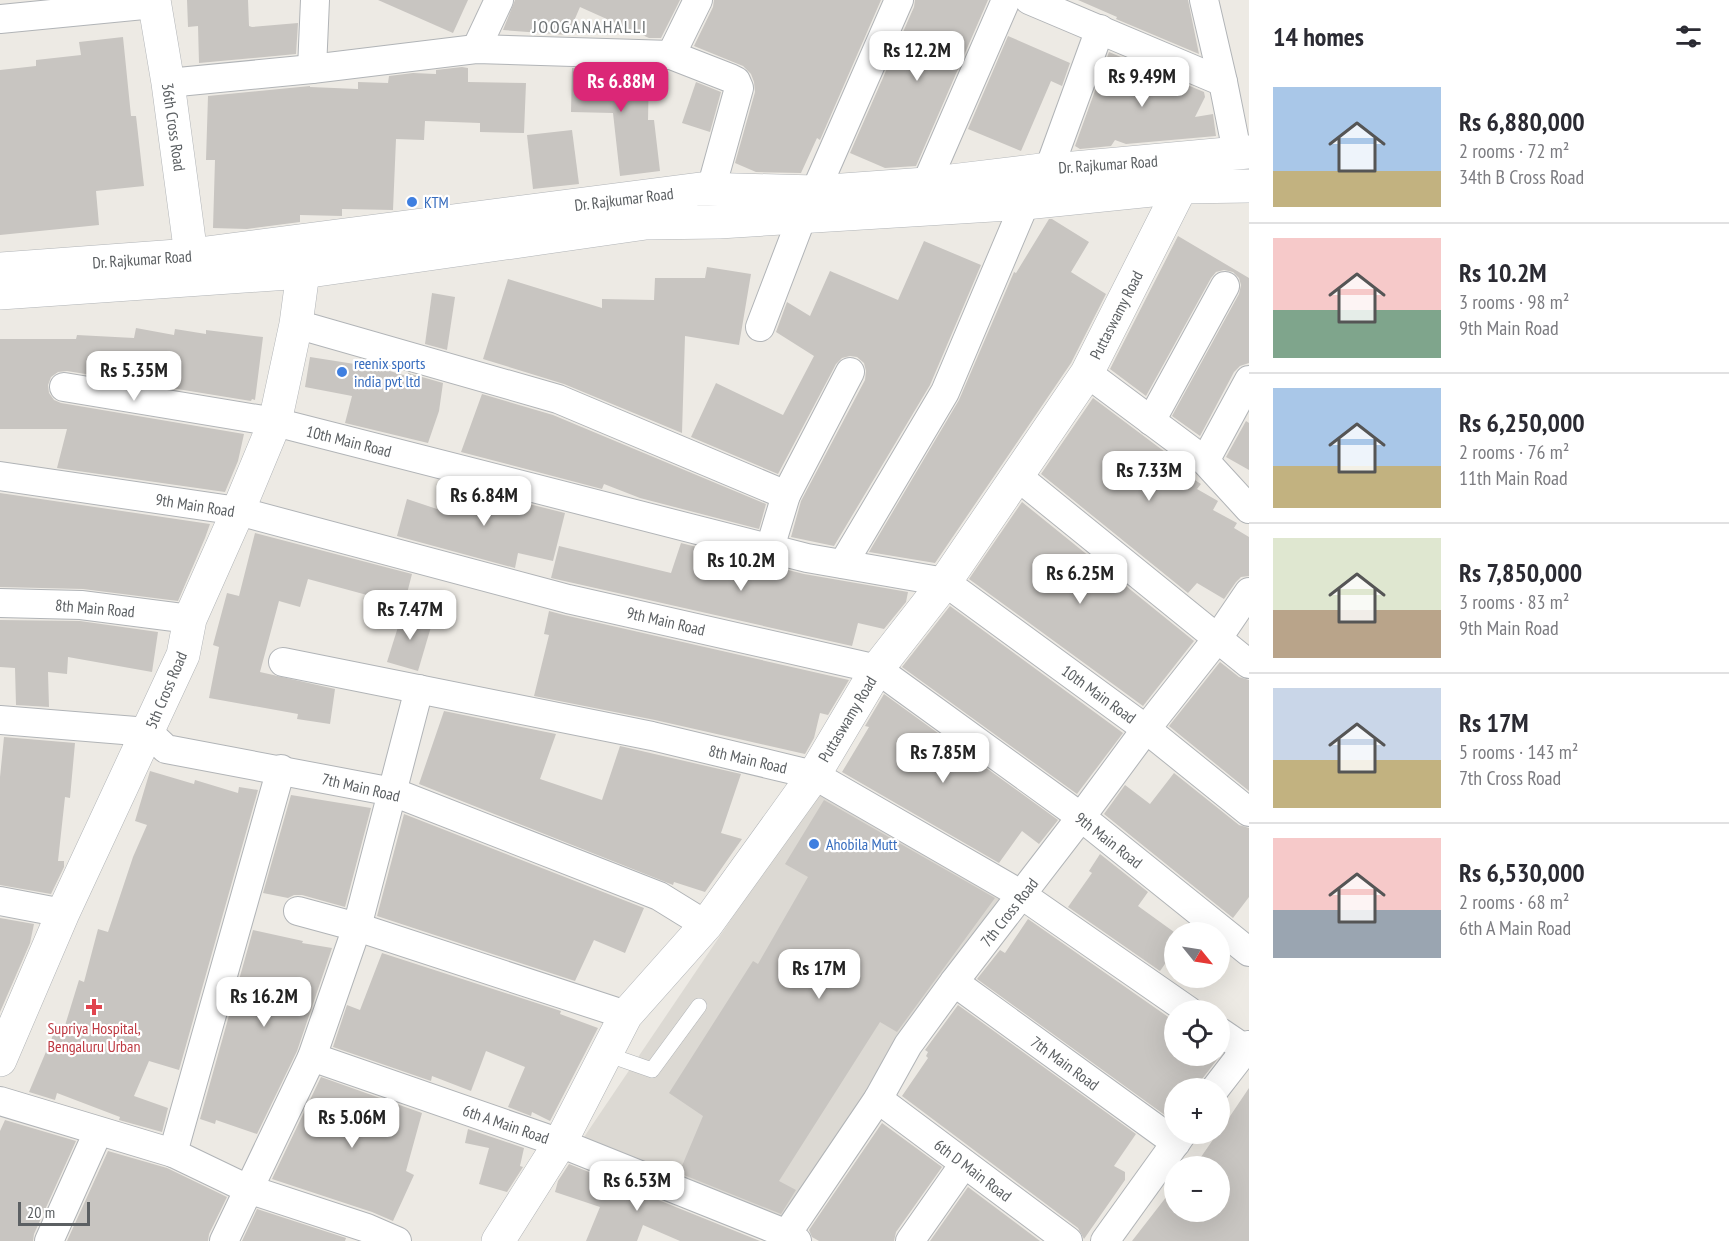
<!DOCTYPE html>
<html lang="en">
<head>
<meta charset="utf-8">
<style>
	:root { --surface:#fff; --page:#f2f2f3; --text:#2b2b33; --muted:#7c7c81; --line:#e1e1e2; --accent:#db2777 }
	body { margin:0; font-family:"PT Sans Narrow",sans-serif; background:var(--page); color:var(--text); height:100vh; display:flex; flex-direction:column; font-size:22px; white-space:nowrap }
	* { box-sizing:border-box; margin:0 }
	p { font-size:20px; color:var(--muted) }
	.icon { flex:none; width:33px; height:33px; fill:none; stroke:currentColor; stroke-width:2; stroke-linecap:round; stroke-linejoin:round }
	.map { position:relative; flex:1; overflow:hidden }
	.drawer { display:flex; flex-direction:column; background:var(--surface); width:480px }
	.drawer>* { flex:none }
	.needle { width:39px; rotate:120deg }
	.tools { position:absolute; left:1164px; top:922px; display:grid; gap:12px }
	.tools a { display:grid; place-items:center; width:66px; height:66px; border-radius:50%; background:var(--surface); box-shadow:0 6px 24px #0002; font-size:30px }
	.scale { position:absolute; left:18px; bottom:15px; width:72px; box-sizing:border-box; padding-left:6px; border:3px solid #5c6063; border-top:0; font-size:16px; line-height:21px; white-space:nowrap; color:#5c6063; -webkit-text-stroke:4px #fff; paint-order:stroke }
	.price { position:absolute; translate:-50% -51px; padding:0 14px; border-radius:12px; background:#fff; color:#222; font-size:20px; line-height:39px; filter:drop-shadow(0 2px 3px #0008) }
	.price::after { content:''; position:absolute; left:50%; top:36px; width:18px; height:14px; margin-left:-9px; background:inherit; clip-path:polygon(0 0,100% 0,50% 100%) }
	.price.current { background:var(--accent); color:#fff }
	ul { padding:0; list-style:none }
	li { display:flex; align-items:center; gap:18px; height:150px; padding:0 24px }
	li+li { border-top:2px solid var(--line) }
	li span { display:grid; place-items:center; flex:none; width:168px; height:120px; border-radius:0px; color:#555 }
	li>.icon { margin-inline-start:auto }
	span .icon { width:72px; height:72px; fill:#fffc; stroke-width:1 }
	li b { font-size:26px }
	h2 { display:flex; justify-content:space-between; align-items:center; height:72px; padding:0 24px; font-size:26px }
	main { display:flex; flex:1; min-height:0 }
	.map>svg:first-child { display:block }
	.education { fill:#dcd9d3 }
	.building { fill:#c8c5c1 }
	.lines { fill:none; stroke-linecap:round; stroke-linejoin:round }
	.service-casing { stroke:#b1b4b7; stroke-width:16 }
	.minor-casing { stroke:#b1b4b7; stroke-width:30 }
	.tertiary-casing { stroke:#b1b4b7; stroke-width:34 }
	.secondary-casing { stroke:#b1b4b7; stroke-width:34 }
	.service { stroke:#fff; stroke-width:15 }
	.minor { stroke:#fff; stroke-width:28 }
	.tertiary { stroke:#fff; stroke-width:33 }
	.secondary { stroke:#fff; stroke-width:33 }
	.shop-dot { fill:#3f7fe0; stroke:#fff; stroke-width:2 }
	.health-dot { fill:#e0444e; stroke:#fff; stroke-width:2 }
	.labels { text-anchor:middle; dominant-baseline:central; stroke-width:4.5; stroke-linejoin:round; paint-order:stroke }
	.street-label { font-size:16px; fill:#5c6063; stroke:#fff }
	.shop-label { font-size:16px; fill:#366cbe; stroke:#fff; text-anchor:start }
	.health-label { font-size:16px; fill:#be3a42; stroke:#fff }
	.neighbourhood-label { font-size:18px; letter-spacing:1.5px; fill:#6d7274; stroke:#fff }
</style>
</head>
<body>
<main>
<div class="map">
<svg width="1249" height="1241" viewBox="0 0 1249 1241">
	<rect width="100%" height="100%" fill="#edeae4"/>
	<path class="education" d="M820,788l190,112 -224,327 -208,-81z"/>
	<g class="building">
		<path d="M187,0h61l1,26 3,1 46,-4 -2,31 -97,9 -1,-37 -10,1z"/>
		<path d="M378,0h90l-15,33z"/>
		<path d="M515,0h165l-19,38h-12l-69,-31 -12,28 -65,-5z"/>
		<path d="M714,0h167l-61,140 -3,-2 -16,35 -45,-1 -21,-9 20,-71 -1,-10 -3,-8 -8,-8 -49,-20 19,-39z"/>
		<path d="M915,0h73l-72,166 -31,2 -35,-15 64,-146z"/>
		<path d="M1078,0h110l11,54 -83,-35 1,-2z"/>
		<path d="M1008,36l62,27 -8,23 -11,-5 -30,70 -53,-22z"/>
		<path d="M123,37l8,79h5l8,70 -48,5 3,34 -99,10v-165l36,-4v-6l45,-5 -2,-13z"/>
		<path d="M1109,52l95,40 1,5 -10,20 18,-3 3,22 -90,8 -11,-4 -4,6 -31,3 -5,-3z"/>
		<path d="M462,67l6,1v14l58,1 -2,50 -44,-1v-9l-55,-2 -1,19 -28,-1 -3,71 -51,-1v7l-42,-1v7l-53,7 -34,-1 2,-68h-9l2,-64 102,-10v1l48,2v-7l30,1 1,-7 24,-3 23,1v-4z"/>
		<path d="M572,68l77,3 -1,49h6l6,51 -40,5 -7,-63 -42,-1z"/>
		<path d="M696,82l25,10 -11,40 -28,-9z"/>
		<path d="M572,130l7,54 -46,5 -6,-54z"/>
		<path d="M1049,219h3l37,23 -18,30 35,22 -35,69 -136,200 -66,-11 90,-152 55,-128 2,1z"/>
		<path d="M1178,236l71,42v85l-9,3 -6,6 -34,64 -28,-20 67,-122 2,-9 -2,-7 -6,-6 -9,-2 -8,2 -5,6 -65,118 -36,-27z"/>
		<path d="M924,241l57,24 -51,120 -96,161 -43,-9 10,-36 64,-121 1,-9 -2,-8 -7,-6 -7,-1 -8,2 -6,6 -58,110 -87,-37 25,-54 67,32 31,-59 -38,-24 11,-30 23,14 20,-45 68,29z"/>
		<path d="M707,267l44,7 -12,71 -54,-9 -3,97 -118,-49 -81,-25 25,-80 94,29v-9l52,1 1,-22h50z"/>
		<path d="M432,293l23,4 -8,53 -22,-6z"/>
		<path d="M136,328l38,7 1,-6 31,5v-4l57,7 -8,63 -3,-1 -1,2 -184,-30 -9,1 -7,5 -3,8 1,8 5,7 7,3 183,31 -6,27 -13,31 -168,-24 10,-39h-67v-90h76l1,-4 57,3z"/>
		<path d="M310,357l51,8 1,-2 45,13 1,-3 35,10 -4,28 -11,32 -83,-20 7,-27 -47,-9z"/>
		<path d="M482,394l71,21 213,89 -7,25 -119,-31 -36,-14 -2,5 -141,-37z"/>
		<path d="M1093,398l96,72 -2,5 14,9 -4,5 21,12 -5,9 24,13 -3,5 15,9v39l-8,1 -5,5 -12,17 -27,-16 -9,10 -147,-119z"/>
		<path d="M1246,421l3,2v47l-23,-13z"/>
		<path d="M449,484l116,29 -12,48 -35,-8 -3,15 -118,-32 10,-37 33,11z"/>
		<path d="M0,493l210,31 -5,14 -27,63 -95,-12 -83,-2z"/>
		<path d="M1022,502l172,139 -51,65 -174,-127z"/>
		<path d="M255,533l157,41 -8,31 -96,-26 -8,28 -21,-6 -19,71 75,17 -5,35 -33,-5 1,-5 -89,-16 10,-51 -6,-2 14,-52 12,3z"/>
		<path d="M681,543l123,31 104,18 -2,10 -22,27 -26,-6 -6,23 -301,-68 8,-32 112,27z"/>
		<path d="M950,606l173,127 -46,61 -175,-127z"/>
		<path d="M403,611l30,9 -15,51 -31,-9z"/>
		<path d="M549,611l15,4 285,65 -21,35 -8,-2 -6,25 -9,16 -150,-34 -121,-24 15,-61 -5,-1z"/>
		<path d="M0,620l80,1 78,11 -6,40 -84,-15 -1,17 -19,-2 1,35 -33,-2 -1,-37 -15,-1z"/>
		<path d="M1220,662l19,15 10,3v111l-80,-65z"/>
		<path d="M884,694l174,126 -19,24 -17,-13 -23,32 -157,-91 27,-45 -4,-1z"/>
		<path d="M444,711l112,23 -16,45 62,21 18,-54 121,28 -20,59 21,6 -37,53 -31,-10 -1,3 -254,-101z"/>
		<path d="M4,737l71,6 -5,55 -5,-1 -7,64h6v6l-13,27 -51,-9v-108z"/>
		<path d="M150,771l44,13 1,-4 43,13 1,-6 19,3 -79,280 -30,-9 -15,35 34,12 -6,24 -43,-12 1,-3 -63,-24 -2,7 -26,-8 27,-64 7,4 16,-52 5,2 14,-53 10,3 25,-75 14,-32 -12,-4z"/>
		<path d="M1174,773l65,52 10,3v69l-16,21 -129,-104 21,-29 25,19z"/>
		<path d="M291,795l80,13 -26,99 -43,-12h-8l-6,3 -25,-5z"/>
		<path d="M824,800l171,98 -98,134 -17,-10 -101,159 17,9 -15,24 -102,-41 24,-57 -34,-23 84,-132 5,3 50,-87 -23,-13z"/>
		<path d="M404,814l240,94 -19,45 -31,-13 -19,41 -198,-65z"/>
		<path d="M1100,854l48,38 -10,14 36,26v19l-14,20 -92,-64 24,-34 -3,-2z"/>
		<path d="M0,918l34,6 -4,19 -30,69z"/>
		<path d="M1028,919l146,102v35h46l-18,23 -5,10h-23l-1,32 -196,-142 23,-29 5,3z"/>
		<path d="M253,930l50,11 -1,2 30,5 -35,103 -40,83 -41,-14 -1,4 -15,-5z"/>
		<path d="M382,953l179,58 -1,3 38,14 -48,93 -18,-9 -1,4 -23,-9 17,-40 -39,-16 -15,40 -39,-15 -1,5 -98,-34 14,-42 13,5z"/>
		<path d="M958,1005l178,129 -22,32 11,6v8l-41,59 -6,-11 -176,-132 26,-38 -2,-2 2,-4 -3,-2z"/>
		<path d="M321,1077l101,36 -16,58 8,4 -21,46 -21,-9 -100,-33z"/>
		<path d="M1249,1088v153h-117l42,-54v25h46v-45h-26l23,-33h3v-3z"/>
		<path d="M5,1120l71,21 -42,93 -1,7h-33v-110z"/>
		<path d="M882,1123l60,44 -46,65 -2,9h-75l-7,-4 -3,-7z"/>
		<path d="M468,1129l56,19 -4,18 3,1 -16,25 -28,-8 10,-36 -24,-5z"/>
		<path d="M108,1151l59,17 60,29 -18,37 -1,7h-141z"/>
		<path d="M569,1164l191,77h-80l-37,-16 -6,16h-51l14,-34 -45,-15 3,-11z"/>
		<path d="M968,1187l72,54h-110z"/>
		<path d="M257,1209l89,29 -1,3h-103z"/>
	</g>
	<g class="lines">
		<g class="service-casing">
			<path id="service" d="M606,1054l46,16 47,-64"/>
		</g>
		<g class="minor-casing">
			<g id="minor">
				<path d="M1029,0l194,82"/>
				<path d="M1204,0l19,82 14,70"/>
				<path d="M0,19l154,-15"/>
				<path d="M476,49l23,-49"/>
				<path d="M671,55l27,-55"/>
				<path d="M312,69l3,-69"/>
				<path d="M168,83l144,-14 164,-20 195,6 59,23 6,3 3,7 -28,101"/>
				<path d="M1049,169l51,-140"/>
				<path d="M926,184l80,-184"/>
				<path d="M815,192l84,-192"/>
				<path d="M296,324l262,75 228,96"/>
				<path d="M760,327l42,-110"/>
				<path d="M1087,373l118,88 44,48"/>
				<path d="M64,387l211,35 532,136 138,24 201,147 103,83"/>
				<path d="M1151,421l74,-135"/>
				<path d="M1205,461l44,-81"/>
				<path d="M0,476l238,35 330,88 309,70 204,148 168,135"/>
				<path d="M1017,476l232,188"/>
				<path d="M770,548l16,-53 64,-123"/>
				<path d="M843,564l102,-172 80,-189"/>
				<path d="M0,603l81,2 109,14"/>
				<path d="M283,662l369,74 162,39 208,120 167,116"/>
				<path d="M0,720l148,12 18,17 227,43 266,104 47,29"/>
				<path d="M0,901l63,12"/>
				<path d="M298,911l59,16 269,88"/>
				<path d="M954,982l222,161"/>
				<path d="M1220,1032l25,17"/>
				<path d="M312,1057l248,86 227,91 10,7"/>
				<path d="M1215,1089l34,-44"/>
				<path d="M878,1099l190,142"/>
				<path d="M0,1101l173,52 75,36 119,39 30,13"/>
				<path d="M173,1153l108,-384"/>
				<path d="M49,1241l49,-109"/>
				<path d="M224,1241l88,-184 45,-130 62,-238"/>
				<path d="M782,1241l96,-142 30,-54 46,-63 127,-165 65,-88 71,-90 32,-47"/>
				<path d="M910,1241l54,-77"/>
				<path d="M1105,1241l77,-107"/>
			</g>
		</g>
		<g class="tertiary-casing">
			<g id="tertiary">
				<path d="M154,0l14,83 23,172"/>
				<path d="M0,1060l63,-147 120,-258 7,-36 48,-108 37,-89 21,-98 7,-52 -2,-28"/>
			</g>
		</g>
		<g class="secondary-casing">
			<g id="secondary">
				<path d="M0,269l191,-14 509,-66 115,3 111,-8 123,-15h14l186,-17"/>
				<path d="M0,293l303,-21 343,-49 73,-1 306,-19 156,-16 68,-1"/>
				<path d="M498,1241l62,-98 66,-128 80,-90 108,-150 63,-106 68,-87 142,-209 94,-186"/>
			</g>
		</g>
		<use href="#service" class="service"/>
		<use href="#minor" class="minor"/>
		<use href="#tertiary" class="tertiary"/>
		<use href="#secondary" class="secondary"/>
	</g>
	<g class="shop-dot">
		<circle cx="412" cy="202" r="6"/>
		<circle cx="342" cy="372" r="6"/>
		<circle cx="814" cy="844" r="6"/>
	</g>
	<path class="health-dot" d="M91 998h6v6h6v6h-6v6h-6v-6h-6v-6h6z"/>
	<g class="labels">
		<g class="street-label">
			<text transform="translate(174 127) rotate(82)">36th Cross Road</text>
			<text transform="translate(1108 164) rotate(-4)">Dr. Rajkumar Road</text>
			<text transform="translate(624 199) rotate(-7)">Dr. Rajkumar Road</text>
			<text transform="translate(142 259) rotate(-4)">Dr. Rajkumar Road</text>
			<text transform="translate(1116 315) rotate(-63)">Puttaswamy Road</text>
			<text transform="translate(349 441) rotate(14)">10th Main Road</text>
			<text transform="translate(195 505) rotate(9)">9th Main Road</text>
			<text transform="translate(95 608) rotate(5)">8th Main Road</text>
			<text transform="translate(666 621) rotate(13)">9th Main Road</text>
			<text transform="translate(166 690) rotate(-67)">5th Cross Road</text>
			<text transform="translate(1099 694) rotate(36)">10th Main Road</text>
			<text transform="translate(847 719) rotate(-59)">Puttaswamy Road</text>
			<text transform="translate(748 759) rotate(13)">8th Main Road</text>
			<text transform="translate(361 787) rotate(13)">7th Main Road</text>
			<text transform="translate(1109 840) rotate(38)">9th Main Road</text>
			<text transform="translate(1009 912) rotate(-52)">7th Cross Road</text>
			<text transform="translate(1065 1063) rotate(36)">7th Main Road</text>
			<text transform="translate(506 1124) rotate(19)">6th A Main Road</text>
			<text transform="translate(973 1170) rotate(37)">6th D Main Road</text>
		</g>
		<g class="shop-label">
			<text x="424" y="202">KTM</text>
			<text x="354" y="363">reenix sports<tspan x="354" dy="18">india pvt ltd</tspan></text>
			<text x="826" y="844">Ahobila Mutt</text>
		</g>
		<g class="health-label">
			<text x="94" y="1028">Supriya Hospital,<tspan x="94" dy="18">Bengaluru Urban</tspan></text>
		</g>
		<g class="neighbourhood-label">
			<text x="590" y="26">JOOGANAHALLI</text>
		</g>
	</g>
</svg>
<div class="tools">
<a><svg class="needle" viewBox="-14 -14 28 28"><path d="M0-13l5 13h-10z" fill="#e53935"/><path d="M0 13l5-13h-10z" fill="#7c7c81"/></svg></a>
<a><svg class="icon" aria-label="locate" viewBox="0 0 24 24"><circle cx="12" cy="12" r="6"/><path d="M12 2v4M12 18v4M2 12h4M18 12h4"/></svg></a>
<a>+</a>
<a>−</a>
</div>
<div class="scale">20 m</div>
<b class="price" style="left:917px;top:82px">Rs 12.2M</b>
<b class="price" style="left:1142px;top:108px">Rs 9.49M</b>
<b class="price current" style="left:621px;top:113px">Rs 6.88M</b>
<b class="price" style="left:134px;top:402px">Rs 5.35M</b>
<b class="price" style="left:1149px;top:502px">Rs 7.33M</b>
<b class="price" style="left:484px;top:527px">Rs 6.84M</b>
<b class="price" style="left:741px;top:592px">Rs 10.2M</b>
<b class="price" style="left:1080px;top:605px">Rs 6.25M</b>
<b class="price" style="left:410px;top:641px">Rs 7.47M</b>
<b class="price" style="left:943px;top:784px">Rs 7.85M</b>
<b class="price" style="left:819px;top:1000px">Rs 17M</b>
<b class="price" style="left:264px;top:1028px">Rs 16.2M</b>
<b class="price" style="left:352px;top:1149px">Rs 5.06M</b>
<b class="price" style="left:637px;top:1212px">Rs 6.53M</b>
</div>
<section class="drawer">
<h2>14 homes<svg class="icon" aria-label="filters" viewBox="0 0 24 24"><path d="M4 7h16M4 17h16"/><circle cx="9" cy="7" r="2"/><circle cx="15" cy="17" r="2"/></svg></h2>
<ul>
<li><span style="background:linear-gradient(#a9c7e8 70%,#c2b280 0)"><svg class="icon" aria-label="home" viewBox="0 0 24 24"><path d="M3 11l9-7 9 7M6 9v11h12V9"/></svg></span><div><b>Rs 6,880,000</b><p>2 rooms · 72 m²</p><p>34th B Cross Road</p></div></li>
<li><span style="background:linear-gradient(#f6c9c9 60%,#7fa58c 0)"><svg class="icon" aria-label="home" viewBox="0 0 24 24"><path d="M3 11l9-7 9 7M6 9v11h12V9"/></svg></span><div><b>Rs 10.2M</b><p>3 rooms · 98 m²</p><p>9th Main Road</p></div></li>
<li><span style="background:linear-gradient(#a9c7e8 65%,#c2b280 0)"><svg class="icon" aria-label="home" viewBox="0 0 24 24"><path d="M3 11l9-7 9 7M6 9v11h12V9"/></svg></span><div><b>Rs 6,250,000</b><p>2 rooms · 76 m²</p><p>11th Main Road</p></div></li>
<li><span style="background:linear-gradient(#dfe7d0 60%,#b9a48a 0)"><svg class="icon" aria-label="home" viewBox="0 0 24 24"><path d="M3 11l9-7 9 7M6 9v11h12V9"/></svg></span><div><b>Rs 7,850,000</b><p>3 rooms · 83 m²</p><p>9th Main Road</p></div></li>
<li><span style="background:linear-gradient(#c9d6e8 60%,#c2b280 0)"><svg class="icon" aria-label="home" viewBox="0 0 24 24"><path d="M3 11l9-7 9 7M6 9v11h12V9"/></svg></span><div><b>Rs 17M</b><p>5 rooms · 143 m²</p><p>7th Cross Road</p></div></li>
<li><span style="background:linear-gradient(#f6c9c9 60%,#9aa5b1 0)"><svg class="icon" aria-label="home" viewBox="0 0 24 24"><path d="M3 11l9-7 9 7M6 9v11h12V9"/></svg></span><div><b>Rs 6,530,000</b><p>2 rooms · 68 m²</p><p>6th A Main Road</p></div></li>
</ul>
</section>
</main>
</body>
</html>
